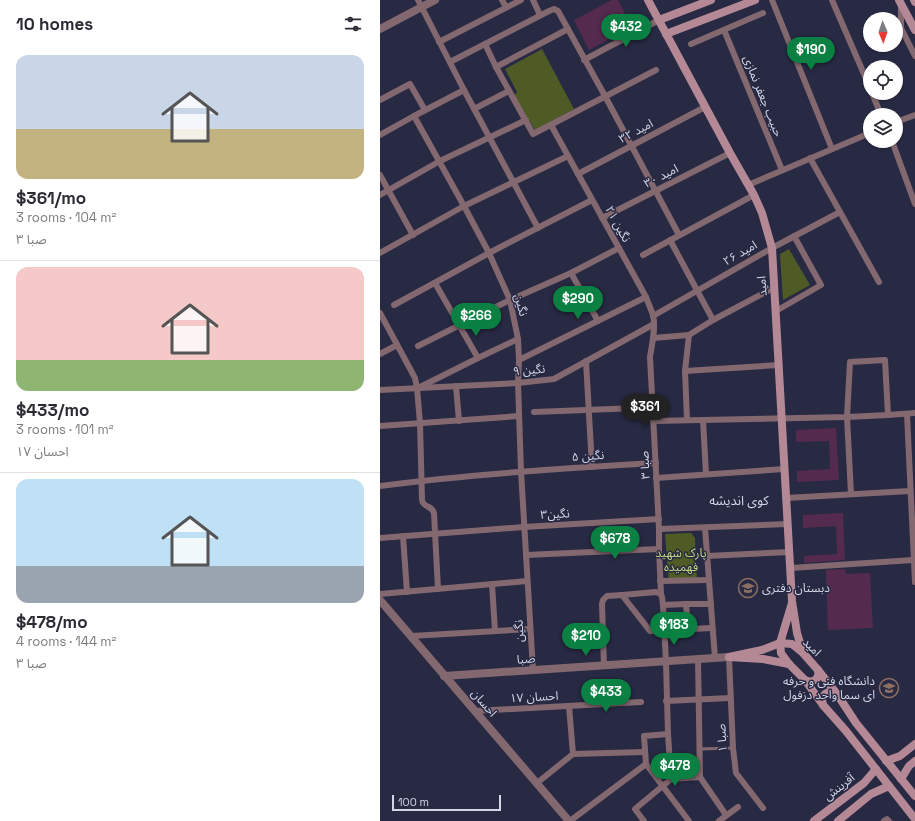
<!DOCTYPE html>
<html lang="en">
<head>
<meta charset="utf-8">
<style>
	:root { --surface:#fff; --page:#f7f7f7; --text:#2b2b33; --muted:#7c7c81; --line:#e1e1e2; --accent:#0b8043 }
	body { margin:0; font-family:"Space Grotesk","Noto Sans Arabic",sans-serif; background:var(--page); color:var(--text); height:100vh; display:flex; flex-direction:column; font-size:15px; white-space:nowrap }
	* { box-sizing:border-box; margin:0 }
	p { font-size:13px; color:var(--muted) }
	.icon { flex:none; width:22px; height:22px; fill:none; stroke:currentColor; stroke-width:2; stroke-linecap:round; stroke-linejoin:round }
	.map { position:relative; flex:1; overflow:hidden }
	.details { display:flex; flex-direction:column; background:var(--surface); width:380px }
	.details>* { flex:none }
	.needle { width:26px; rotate:178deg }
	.controls { position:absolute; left:483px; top:12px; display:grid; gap:8px }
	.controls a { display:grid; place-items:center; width:40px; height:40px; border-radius:50%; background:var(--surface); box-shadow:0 1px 3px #0004; font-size:20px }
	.scale { position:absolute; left:12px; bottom:10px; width:109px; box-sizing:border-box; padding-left:4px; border:2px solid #d3d6e7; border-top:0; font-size:11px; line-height:14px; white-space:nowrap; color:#d3d6e7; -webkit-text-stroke:3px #282943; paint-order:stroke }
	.price { position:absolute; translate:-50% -34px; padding:0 9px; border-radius:14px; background:var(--accent); color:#fff; font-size:13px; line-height:26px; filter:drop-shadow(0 1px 2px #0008) }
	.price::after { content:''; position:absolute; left:50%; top:24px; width:12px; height:9px; margin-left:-6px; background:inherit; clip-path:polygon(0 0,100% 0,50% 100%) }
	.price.active { background:#222; color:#fff }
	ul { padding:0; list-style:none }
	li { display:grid; align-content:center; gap:8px; height:212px; padding:0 16px }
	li+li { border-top:1px solid var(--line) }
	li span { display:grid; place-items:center; height:124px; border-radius:12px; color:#555 }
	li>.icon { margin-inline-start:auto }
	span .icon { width:72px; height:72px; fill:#fffc; stroke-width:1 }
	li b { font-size:17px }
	h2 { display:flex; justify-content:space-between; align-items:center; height:48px; padding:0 16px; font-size:17px }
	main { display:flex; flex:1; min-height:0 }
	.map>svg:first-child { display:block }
	.green { fill:#4f5b25 }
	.building { fill:#542b4f }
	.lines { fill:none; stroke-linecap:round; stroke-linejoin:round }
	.service { stroke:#83686f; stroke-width:3 }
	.minor { stroke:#83686f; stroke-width:6 }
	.tertiary { stroke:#83686f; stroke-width:8 }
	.secondary { stroke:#b48995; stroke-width:8 }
	.labels { text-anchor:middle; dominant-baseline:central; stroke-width:3; stroke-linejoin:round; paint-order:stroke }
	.street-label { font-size:12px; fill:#d3d6e7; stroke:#282943 }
	.park-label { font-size:12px; fill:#c2d682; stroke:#282943 }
	.poi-label { font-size:12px; fill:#d3d6e7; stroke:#282943; text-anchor:start }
	.neighbourhood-label { font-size:13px; fill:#d3d6e7; stroke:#282943 }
</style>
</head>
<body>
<main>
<section class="details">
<h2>10 homes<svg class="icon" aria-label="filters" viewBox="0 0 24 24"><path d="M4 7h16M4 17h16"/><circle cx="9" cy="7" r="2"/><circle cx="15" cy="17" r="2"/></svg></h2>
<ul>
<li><span style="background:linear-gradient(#c9d6e8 60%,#c2b280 0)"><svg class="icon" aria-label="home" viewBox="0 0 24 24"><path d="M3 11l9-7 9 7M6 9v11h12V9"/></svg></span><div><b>$361/mo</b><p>3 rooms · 104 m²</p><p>صبا ۳</p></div></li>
<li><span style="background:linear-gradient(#f6c9c9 75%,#8fb573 0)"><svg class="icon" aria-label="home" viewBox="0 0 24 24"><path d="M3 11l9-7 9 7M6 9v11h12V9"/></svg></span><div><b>$433/mo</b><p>3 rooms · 101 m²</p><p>احسان ۱۷</p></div></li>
<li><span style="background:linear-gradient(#bfe0f5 70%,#9aa5b1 0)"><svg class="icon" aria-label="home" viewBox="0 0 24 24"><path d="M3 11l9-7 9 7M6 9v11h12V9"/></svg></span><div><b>$478/mo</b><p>4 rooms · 144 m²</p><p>صبا ۳</p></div></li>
</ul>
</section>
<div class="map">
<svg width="535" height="821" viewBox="0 0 535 821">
	<rect width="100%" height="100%" fill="#282943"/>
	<g class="green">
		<path d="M162,49l32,60 -39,21 -21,-34 3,-4 -12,-23z"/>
		<path d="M409,249l21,36 -27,15 -3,-46z"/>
		<path d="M311,533l4,5 2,44 -28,1 -4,-49z"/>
	</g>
	<g class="building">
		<path d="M232,0h6l14,27 -43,23 -15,-30z"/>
		<path d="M456,428l3,52 -42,2v-11l33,-2 -1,-28 -33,1v-12z"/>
		<path d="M463,513l2,47 -41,3v-7l33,-2 -1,-28 -33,2v-13z"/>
		<path d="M465,569l1,5 24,-1 3,55 -45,2 -2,-60z"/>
	</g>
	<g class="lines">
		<path class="service" d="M320,749l33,-1"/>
		<g class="minor">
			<path d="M38,0l46,90 -50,26 50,90 25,47 21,47 8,39 1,21 -1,23 3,88 12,199"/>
			<path d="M122,0l4,7"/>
			<path d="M153,0l7,15"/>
			<path d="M392,0l60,149"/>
			<path d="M452,0l38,88"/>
			<path d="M521,4v24l14,28"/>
			<path d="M344,30l58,140"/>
			<path d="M59,42l82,-42"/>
			<path d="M105,44l11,23 37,67 123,-64"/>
			<path d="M311,44l72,-31"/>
			<path d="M204,60l75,-40"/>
			<path d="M70,62l99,-51 5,-2 4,2 47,85 74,139"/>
			<path d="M116,67l72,-38"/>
			<path d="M84,90l74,138"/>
			<path d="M492,93l9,22"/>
			<path d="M0,100l30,-16 15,26"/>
			<path d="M94,109l35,-18"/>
			<path d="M516,122l19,-7"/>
			<path d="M0,135l34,-19"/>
			<path d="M512,141l23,63"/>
			<path d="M430,158l69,124"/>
			<path d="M198,174l127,-67"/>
			<path d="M0,175l33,60"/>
			<path d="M368,185l122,-52"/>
			<path d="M0,195l60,-34 86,-41"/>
			<path d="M222,218l128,-65"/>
			<path d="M290,240l43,80"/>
			<path d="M0,253l84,-47 104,-50"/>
			<path d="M263,255l111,-60"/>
			<path d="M191,273l27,48"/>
			<path d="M55,283l43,75"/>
			<path d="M14,305l95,-52 103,-53"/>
			<path d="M396,311l45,-26 -27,-49"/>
			<path d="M0,313l35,65 2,10 3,35 2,77c1,8 10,5 12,13l4,76"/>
			<path d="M273,316l119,-68 68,-36"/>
			<path d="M273,338l36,-3 24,-15 62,-33"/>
			<path d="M38,346l92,-46 61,-27 48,-25"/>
			<path d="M0,354l17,-9"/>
			<path d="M139,360l127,-63"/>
			<path d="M206,361l6,106"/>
			<path d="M305,371l94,-6"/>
			<path d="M76,386l3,35"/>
			<path d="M40,387l58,-29 40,-19"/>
			<path d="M0,390l138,-7 36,-4 100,-55"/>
			<path d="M154,412l103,-4"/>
			<path d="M527,414l8,168"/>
			<path d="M307,420l-2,-49 4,-36"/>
			<path d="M323,420l3,54"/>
			<path d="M273,421l194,-4 3,-55 35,-2 3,55 27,-2"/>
			<path d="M0,426l139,-10"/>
			<path d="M276,478l128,-9"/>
			<path d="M0,486c92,-12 184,-18 276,-23"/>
			<path d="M471,494l-4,-77 41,-2"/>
			<path d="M406,498l124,-7"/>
			<path d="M325,528l10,130"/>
			<path d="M279,529l129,-5"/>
			<path d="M23,536l4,56"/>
			<path d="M0,538l144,-11 135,-8"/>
			<path d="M279,549l2,45"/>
			<path d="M146,555l133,-6v-20l-9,-172c2,-13 6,-29 3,-42 -2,-6 -5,-12 -7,-18l-95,-172"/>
			<path d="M327,556l83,-4"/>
			<path d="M411,568l122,-8"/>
			<path d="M280,581l49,-1"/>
			<path d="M112,584l3,47"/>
			<path d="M0,594l147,-13"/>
			<path d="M242,595l34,-3 5,2 1,3 1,8"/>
			<path d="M308,629l-2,-25h25"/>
			<path d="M31,636l119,-7"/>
			<path d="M349,657l4,91 3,25 27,35"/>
			<path d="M318,659l2,118"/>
			<path d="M224,666l-2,-62 1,-4 4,-4 15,-1 28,36 62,-3"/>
			<path d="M286,701l64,-3"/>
			<path d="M189,706l4,48"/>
			<path d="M95,711l166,-9"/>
			<path d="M288,734l-24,2 2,28 43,57"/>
			<path d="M291,779l-3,-45 -2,-72 -3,-57 23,-1"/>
			<path d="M157,783l36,-29 72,-2"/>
			<path d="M190,821l76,-57"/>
			<path d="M264,821l-9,-12 36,-30 29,-2 26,38"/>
			<path d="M339,821l19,-14"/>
			<path d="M504,821l3,-2 2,2"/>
		</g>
		<g class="tertiary">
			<path d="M0,29l55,-29"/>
			<path d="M0,600l189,221"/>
			<path d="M64,676l285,-19"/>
		</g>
		<g class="secondary">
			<path d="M268,0l82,153 24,42 8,18 10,35 20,353 5,32 6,20"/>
			<path d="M519,0l16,30"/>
			<path d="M534,0l1,2"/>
			<path d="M279,20l52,-20"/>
			<path d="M286,34l89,-34"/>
			<path d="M412,603l-12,40 1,10 8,11 16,16 18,25 23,26 69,88"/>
			<path d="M409,664l-26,-5 -34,-2 33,-7 18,-7 12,1 11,9 15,17 19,24 19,29 59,73"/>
			<path d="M425,680c8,4 15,-1 13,-10"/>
			<path d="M443,705c-3,-10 4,-16 14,-11"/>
			<path d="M506,761l14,-5 15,-12"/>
			<path d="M521,779l8,-13 6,-5"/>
			<path d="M434,821l50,-38 12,-14"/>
			<path d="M458,821l33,-27 18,-8"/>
		</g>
	</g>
	<defs>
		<g id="school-ring" transform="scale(1)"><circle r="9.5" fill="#282943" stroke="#8d6e63" stroke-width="1.5"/><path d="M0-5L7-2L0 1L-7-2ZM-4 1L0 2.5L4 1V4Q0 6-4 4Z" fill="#8d6e63"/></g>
		<g id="university-ring" transform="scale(1)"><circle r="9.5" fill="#282943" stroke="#8d6e63" stroke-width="1.5"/><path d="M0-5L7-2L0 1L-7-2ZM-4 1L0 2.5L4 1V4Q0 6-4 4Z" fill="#8d6e63"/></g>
	</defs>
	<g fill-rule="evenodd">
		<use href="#school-ring" x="368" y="588"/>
		<use href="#university-ring" x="509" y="688"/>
	</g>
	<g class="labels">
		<g class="street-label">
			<text transform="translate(383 96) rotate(68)">حبیب جعفر نمازی</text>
			<text transform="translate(256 131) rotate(-28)">امید ۳۲</text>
			<text transform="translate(281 176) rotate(-27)">امید ۳۰</text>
			<text transform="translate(238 224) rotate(61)">نگین ۲۱</text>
			<text transform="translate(360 253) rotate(-30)">امید ۲۶</text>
			<text transform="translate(382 286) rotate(-94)">امید</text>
			<text transform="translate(141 305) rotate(75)">نگین</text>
			<text transform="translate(149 370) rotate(-5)">نگین ۹</text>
			<text transform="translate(208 456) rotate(-4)">نگین ۵</text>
			<text transform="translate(265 465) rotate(-93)">صبا ۳</text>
			<text transform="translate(175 514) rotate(-3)">نگین۳</text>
			<text transform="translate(139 631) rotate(-93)">نگین</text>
			<text transform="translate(432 647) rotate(45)">امید</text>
			<text transform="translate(146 659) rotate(-4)">صبا</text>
			<text transform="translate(154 697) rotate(-3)">احسان ۱۷</text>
			<text transform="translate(104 703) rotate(49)">احسان</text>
			<text transform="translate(342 738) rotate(-94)">صبا ۱</text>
			<text transform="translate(459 787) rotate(-38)">آفرینش</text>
		</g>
		<g class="park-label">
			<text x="301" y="553">پارک شهید<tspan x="301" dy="14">فهمیده</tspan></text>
		</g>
		<g class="poi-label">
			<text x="382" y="588">دبستان دفتری</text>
			<text x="495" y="681" text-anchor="end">دانشگاه فنی و حرفه<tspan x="495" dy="14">ای سما واحد دزفول</tspan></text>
		</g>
		<g class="neighbourhood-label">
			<text x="359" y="500">کوی اندیشه</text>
		</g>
	</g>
</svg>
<div class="controls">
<a><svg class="needle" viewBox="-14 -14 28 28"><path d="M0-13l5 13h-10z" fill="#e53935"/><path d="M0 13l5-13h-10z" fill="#7c7c81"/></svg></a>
<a><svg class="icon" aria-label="locate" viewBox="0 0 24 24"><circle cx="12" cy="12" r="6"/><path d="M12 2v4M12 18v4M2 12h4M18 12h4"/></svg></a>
<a><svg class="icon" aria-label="layers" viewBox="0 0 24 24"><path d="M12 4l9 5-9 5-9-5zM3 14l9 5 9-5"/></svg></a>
</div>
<div class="scale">100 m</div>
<b class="price" style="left:246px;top:48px">$432</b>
<b class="price" style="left:431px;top:71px">$190</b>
<b class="price" style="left:198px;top:320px">$290</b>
<b class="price" style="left:96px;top:337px">$266</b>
<b class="price active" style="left:265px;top:428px">$361</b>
<b class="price" style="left:235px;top:560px">$678</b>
<b class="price" style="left:294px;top:646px">$183</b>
<b class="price" style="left:206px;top:657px">$210</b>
<b class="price" style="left:226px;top:713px">$433</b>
<b class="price" style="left:295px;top:787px">$478</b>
</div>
</main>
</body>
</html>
